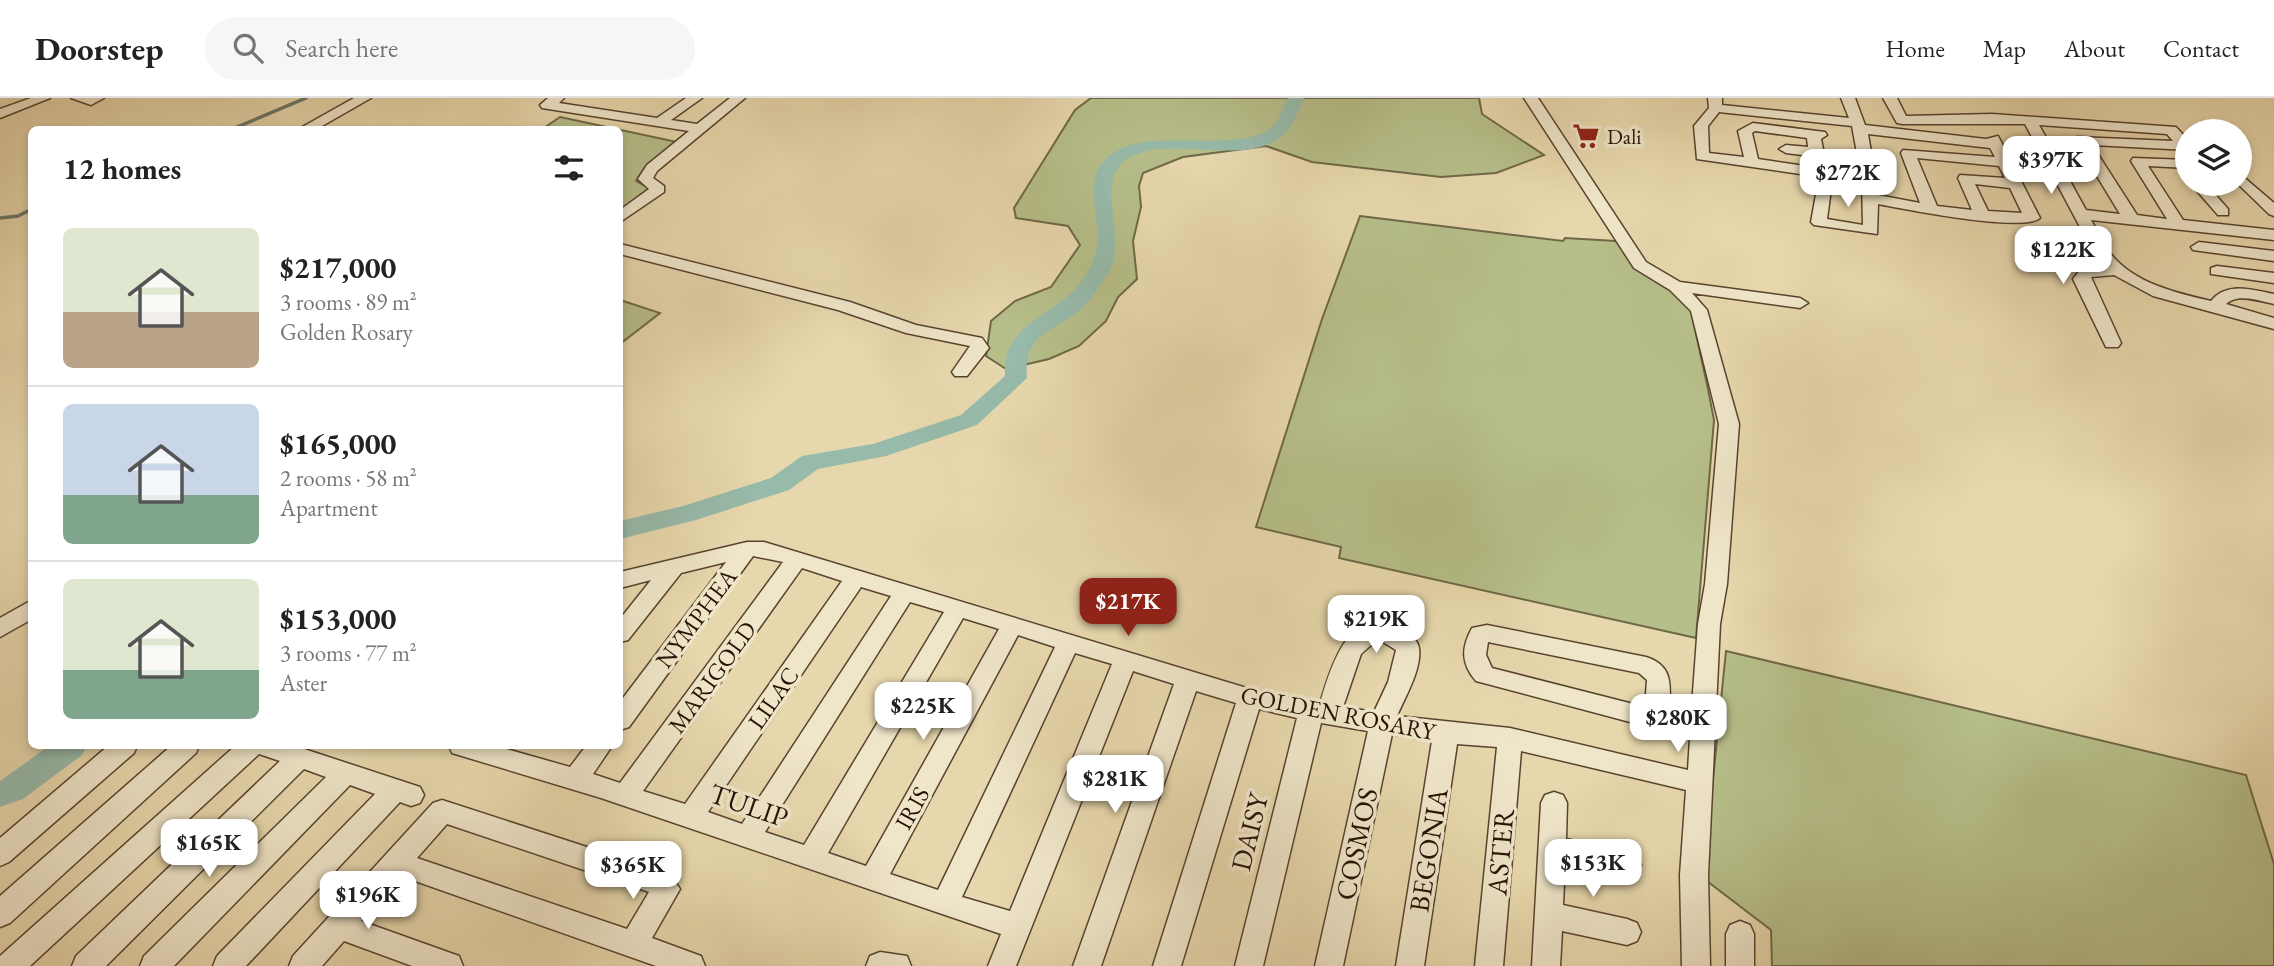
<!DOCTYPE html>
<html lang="en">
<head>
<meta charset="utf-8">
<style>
	:root { --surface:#fff; --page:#f6f6f6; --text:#222; --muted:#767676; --line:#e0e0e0; --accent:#8f2418 }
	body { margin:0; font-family:"EB Garamond",serif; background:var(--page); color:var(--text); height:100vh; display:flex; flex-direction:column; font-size:26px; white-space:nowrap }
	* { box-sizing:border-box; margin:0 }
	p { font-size:23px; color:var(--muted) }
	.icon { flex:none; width:38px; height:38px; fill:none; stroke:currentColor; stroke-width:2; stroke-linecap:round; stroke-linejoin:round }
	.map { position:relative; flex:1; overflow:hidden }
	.drawer { position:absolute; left:28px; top:28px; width:595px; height:623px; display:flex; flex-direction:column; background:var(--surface); border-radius:10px; box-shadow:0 4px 10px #0003 }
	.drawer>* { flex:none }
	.buttons { position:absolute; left:2175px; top:21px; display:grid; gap:14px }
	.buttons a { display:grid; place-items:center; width:77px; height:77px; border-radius:50%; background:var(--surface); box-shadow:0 4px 10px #0003; font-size:35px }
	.price { position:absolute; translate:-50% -60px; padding:0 16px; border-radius:14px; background:#fff; color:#222; font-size:23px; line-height:46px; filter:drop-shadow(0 2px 4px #0008) }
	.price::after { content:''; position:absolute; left:50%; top:42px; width:21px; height:16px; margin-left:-10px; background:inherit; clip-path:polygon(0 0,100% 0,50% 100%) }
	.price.selected { background:var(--accent); color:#fff }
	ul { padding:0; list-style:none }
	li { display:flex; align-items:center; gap:21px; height:175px; padding:0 35px }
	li+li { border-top:2px solid var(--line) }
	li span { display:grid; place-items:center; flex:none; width:196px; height:140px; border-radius:10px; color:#555 }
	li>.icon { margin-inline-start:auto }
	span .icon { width:84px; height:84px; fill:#fffc; stroke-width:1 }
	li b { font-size:30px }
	h2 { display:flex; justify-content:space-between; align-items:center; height:84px; padding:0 35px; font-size:30px }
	header { display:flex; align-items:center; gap:42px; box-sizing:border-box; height:98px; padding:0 35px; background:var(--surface); border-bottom:2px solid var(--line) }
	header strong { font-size:33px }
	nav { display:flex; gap:38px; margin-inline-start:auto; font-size:24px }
	.search { width:490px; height:63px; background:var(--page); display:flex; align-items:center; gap:18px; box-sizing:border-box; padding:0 24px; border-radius:38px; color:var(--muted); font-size:26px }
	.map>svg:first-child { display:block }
	.green { fill:#b6be89; stroke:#6f6847; stroke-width:2 }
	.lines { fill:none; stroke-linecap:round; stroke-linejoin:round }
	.stream { stroke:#6b7768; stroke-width:3.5 }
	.river { fill:#97baaa; fill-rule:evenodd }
	.minor-casing { stroke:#58432f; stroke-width:3 }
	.minor { fill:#efe5c9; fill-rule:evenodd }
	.labels { text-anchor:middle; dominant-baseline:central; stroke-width:7; stroke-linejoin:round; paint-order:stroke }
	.far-poi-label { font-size:21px; fill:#281205; stroke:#efe5c9; text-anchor:start }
	.street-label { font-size:24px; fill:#281205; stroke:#efe5c9 }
	.near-street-label { font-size:28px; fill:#281205; stroke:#efe5c9 }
</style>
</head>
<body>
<header>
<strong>Doorstep</strong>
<div class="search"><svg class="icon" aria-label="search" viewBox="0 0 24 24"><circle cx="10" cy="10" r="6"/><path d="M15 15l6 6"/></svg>Search here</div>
<nav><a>Home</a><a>Map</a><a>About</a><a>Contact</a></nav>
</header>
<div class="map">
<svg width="2274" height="868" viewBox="0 0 2274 868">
	<rect width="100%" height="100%" fill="#e7d7ac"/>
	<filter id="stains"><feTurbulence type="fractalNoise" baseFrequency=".00286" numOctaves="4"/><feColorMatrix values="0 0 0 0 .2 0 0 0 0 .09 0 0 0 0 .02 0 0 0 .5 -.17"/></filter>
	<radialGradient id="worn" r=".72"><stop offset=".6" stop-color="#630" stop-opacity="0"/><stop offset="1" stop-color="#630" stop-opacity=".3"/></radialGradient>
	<g class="green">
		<path d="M1091,0h388l3,16 62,41 -48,18 -55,4 -129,-15 -46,-16 -83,11 -40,16 -4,13 2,21 -8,34 4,38 -19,18 -12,24 -27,25 -30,13 -43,10 -20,-13 5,-35 24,-20 36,-14 29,-42 -12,-19 -52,-8 -2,-10 61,-98z"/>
		<path d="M560,19l117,25 -32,25 -9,14 11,6 1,7 -28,18v-82h-79z"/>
		<path d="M1360,118l203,25 2,-3 51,3 19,24 32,21 23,21 18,82 6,31 -18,218 -357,-80 2,-11 -85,-20 66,-208z"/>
		<path d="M620,202l40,13 -40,31z"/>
		<path d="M1726,553l520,124 28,89v102h-502l-1,-36 -68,-52z"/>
	</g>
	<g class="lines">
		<g class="stream">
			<path d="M230,32l76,-32"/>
			<path d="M0,120l18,-2 14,-7"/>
		</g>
		<g class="river">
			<path d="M1288,0h16c-6,12 -10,28 -21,37 -39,35 -121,-5 -160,27 -27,23 4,76 -13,108 -8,13 -17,28 -29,39 -28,25 -58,22 -54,69l-50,47 -91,31 -68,13 -29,21 -93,30 -76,19v-18l63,-15 88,-28 31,-22 71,-12 88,-29 44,-39c-4,-60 63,-58 87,-112 20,-44 -28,-97 39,-119 36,-12 117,7 142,-19 7,-7 10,-19 15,-28z"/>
			<path d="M49,648h38l-5,9 -59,44 -23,8v-26z"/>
		</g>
		<g class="minor-casing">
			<g id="minor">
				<path d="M31,0h19l-50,20v-9z"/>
				<path d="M71,0h33l-13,7z"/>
				<path d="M354,0h17l-56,32h-18z"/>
				<path d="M548,0h16l-5,5 98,15 29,-20h16l-31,22 26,4 33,-26h15l-88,73 -4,7 11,8v6l-44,30v-12l29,-21 -11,-10 9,-14 42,-34 -147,-23 -2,-3z"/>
				<path d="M1524,0h14l108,164 34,20 120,16 8,5 -8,5 -108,-15 15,17 32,114 -12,160 -7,40 -12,251 2,91h-28l-2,-91 6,-85 -165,-39 -18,215h-28l22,-219 -40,-3 -33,222h-28l36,-225 -40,-7 -49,232h-28l53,-235 -47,-8 -58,243h-28l62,-248 -38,-9 -78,257h-28l83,-263 -40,-12 -95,275h-28l101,-282 -41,-13 -117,295h-28l13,-32 -400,-136 -149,-45 -3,-7h47l74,21 16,-21h26l-19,28 27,9 163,-221 -30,-6 -124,171 -9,3v-28l106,-140 -45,11 -53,67 -8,2v-23l31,-39 -31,8v-16l127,-30h17l486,147 70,15c9,-32 29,-102 75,-76 10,5 22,8 24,20 3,21 -14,49 -22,68l113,12 178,42 2,-32 -214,-57c-15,-17 -15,-33 -4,-53l15,-3 159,32c29,9 24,31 23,57l22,5 7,-95 7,-40 14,-160 -28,-113 -21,-21 -36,-22zM802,470l40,13 -157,223 -42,-13zM861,489l30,9 -149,228 -34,-12zM910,504l34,10 -140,233 -39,-13zM963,520l36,11 -133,237 -38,-13zM1018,537l37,12 -117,243 -48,-16zM1378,541l18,11 -8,32 -14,30 -31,-5 18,-53zM1488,544l151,31 8,7 -2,27 -153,-39 -6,-13zM1075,555l37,11 -102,247 -48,-14z"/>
				<path d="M1708,0h14v7l127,13 -8,-20h14l10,27 121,14 12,-3 42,82c-16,15 -136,-9 -162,-14l-1,30 -63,-9 -3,-3 6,-33 -3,-13 -117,-17 -3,-33 15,-18zM1719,14l133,14 10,54 1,45 -36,-6 4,-30 -10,-50 6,-4 -2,-3 -72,-9 -15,8 6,26 -35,-4 -1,-27zM1755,33l52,7 1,9 -22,-2 -7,4 7,4 24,3 2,11 -54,-8 -6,-26zM1868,36l122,14 5,9 -92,-7 -2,3 19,50 -42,-8zM1917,60l82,8 6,12 -45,-3 -2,3 14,32 -35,-4zM1975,86l35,4 12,25 -34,-2z"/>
				<path d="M1883,0h14l9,18 86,-2 184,13 12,13v10l-96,-5 45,70 30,4 -36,-58 2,-3 55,2v8l-40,-2 35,54 91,10v10l-183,-20c6,10 12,23 19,33 23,30 66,40 101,48 16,-20 42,-11 63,-7v10c-16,-3 -35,-11 -48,0l48,14v11l-121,-33 -39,-21 -23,2 30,66 -3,4h-12l-33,-68 7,-9 25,-4 -10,-11 -70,-131h-123l-5,-1zM2039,27l128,9 6,7 -96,-4 -2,3 45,74 -34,-4z"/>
				<path d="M2240,76l34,29v13l-5,-2 -31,-30z"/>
				<path d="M2191,86h15l22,25v6h-10z"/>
				<path d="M2199,144l75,9v10l-81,-11 -2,-3z"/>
				<path d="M620,146l230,58 66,23 66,13 7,10 -22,28h-12l-3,-4 18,-26 -64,-13 -68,-23 -218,-56z"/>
				<path d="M2217,168l57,7v10l-63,-9v-6z"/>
				<path d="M32,502v19l-32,18v-19z"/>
				<path d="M108,648h29l-3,7 -125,109 -9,4v-28z"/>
				<path d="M171,648h28l-3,7 -186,170 -10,4v-31z"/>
				<path d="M235,648h60l125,41 4,8 -4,8 -9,3 -11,-4 -154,164h-33l4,-10 158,-162 -25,-9 -176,181h-34l4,-10 182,-179 -22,-8 -198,197h-34l4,-10 204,-195 -21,-7 -229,212h-30v-10z"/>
				<path d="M1554,694l9,3 4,8 -1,36 61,14 10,4 4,8 -4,8 -10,4 -62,-15 -2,43 64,14 10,4 4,9 -4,9 -10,4 -65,-14 -2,35h-28l9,-163 4,-8z"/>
				<path d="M442,702l228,74 10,15 -28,49 49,18 4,10h-49l-255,-90 -40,45 98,35 4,10h-51l-68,-25 -22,25h-33l4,-10 140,-153zM447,726l202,68 -22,37 -210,-71z"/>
				<path d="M1740,823l10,4 4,9v32h-28v-32l4,-9z"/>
				<path d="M880,854l27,4 4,10h-45l4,-10z"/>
			</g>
		</g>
		<use href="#minor" class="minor"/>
	</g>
	<defs>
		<g id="supermarket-bare" transform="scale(2.1)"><path d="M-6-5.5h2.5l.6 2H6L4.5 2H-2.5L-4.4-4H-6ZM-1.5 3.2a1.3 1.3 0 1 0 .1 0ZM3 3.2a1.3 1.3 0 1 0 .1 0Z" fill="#8f2418" stroke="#efe5c9" stroke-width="2.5" paint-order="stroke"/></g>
	</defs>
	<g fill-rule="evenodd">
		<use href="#supermarket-bare" x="1586" y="38"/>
	</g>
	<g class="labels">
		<g class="far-poi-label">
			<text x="1607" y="38">Dali</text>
		</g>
		<g class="street-label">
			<text transform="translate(696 520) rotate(-53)">NYMPHEA</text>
			<text transform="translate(712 579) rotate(-54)">MARIGOLD</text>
			<text transform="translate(773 600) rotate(-55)">LILAC</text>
			<text transform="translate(1338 615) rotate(11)">GOLDEN ROSARY</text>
			<text transform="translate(912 710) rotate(-61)">IRIS</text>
		</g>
		<g class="near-street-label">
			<text transform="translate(749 707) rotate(19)">TULIP</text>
			<text transform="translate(1249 734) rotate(-76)">DAISY</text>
			<text transform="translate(1356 746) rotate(-78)">COSMOS</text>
			<text transform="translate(1428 752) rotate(-81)">BEGONIA</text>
			<text transform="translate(1500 754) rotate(-85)">ASTER</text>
		</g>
	</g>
	<rect width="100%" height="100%" filter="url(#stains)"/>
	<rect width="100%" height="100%" fill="url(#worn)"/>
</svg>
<div class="buttons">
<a><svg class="icon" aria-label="layers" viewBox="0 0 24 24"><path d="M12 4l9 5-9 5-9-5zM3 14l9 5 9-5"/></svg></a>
</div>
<b class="price" style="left:2051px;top:98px">$397K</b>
<b class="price" style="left:1848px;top:111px">$272K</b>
<b class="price" style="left:2063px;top:188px">$122K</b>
<b class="price selected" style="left:1128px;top:540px">$217K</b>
<b class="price" style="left:1376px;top:557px">$219K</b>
<b class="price" style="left:923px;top:644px">$225K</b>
<b class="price" style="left:1678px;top:656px">$280K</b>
<b class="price" style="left:1115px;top:717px">$281K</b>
<b class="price" style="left:209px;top:781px">$165K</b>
<b class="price" style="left:1593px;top:801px">$153K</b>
<b class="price" style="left:633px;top:803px">$365K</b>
<b class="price" style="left:368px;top:833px">$196K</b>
<section class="drawer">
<h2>12 homes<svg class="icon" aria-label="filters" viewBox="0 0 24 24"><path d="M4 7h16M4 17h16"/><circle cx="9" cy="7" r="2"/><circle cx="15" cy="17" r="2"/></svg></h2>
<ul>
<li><span style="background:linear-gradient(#dfe7d0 60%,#b9a48a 0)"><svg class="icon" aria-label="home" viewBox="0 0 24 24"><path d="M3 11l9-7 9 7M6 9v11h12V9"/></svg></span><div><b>$217,000</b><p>3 rooms · 89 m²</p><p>Golden Rosary</p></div></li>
<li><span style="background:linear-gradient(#c9d6e8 65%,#7fa58c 0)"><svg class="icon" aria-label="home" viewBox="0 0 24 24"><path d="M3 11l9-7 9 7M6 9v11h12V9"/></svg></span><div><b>$165,000</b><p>2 rooms · 58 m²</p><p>Apartment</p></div></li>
<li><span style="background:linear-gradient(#dfe7d0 65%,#7fa58c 0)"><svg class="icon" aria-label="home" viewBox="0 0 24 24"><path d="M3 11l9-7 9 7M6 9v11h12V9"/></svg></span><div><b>$153,000</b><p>3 rooms · 77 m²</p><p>Aster</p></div></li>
</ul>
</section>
</div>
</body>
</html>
